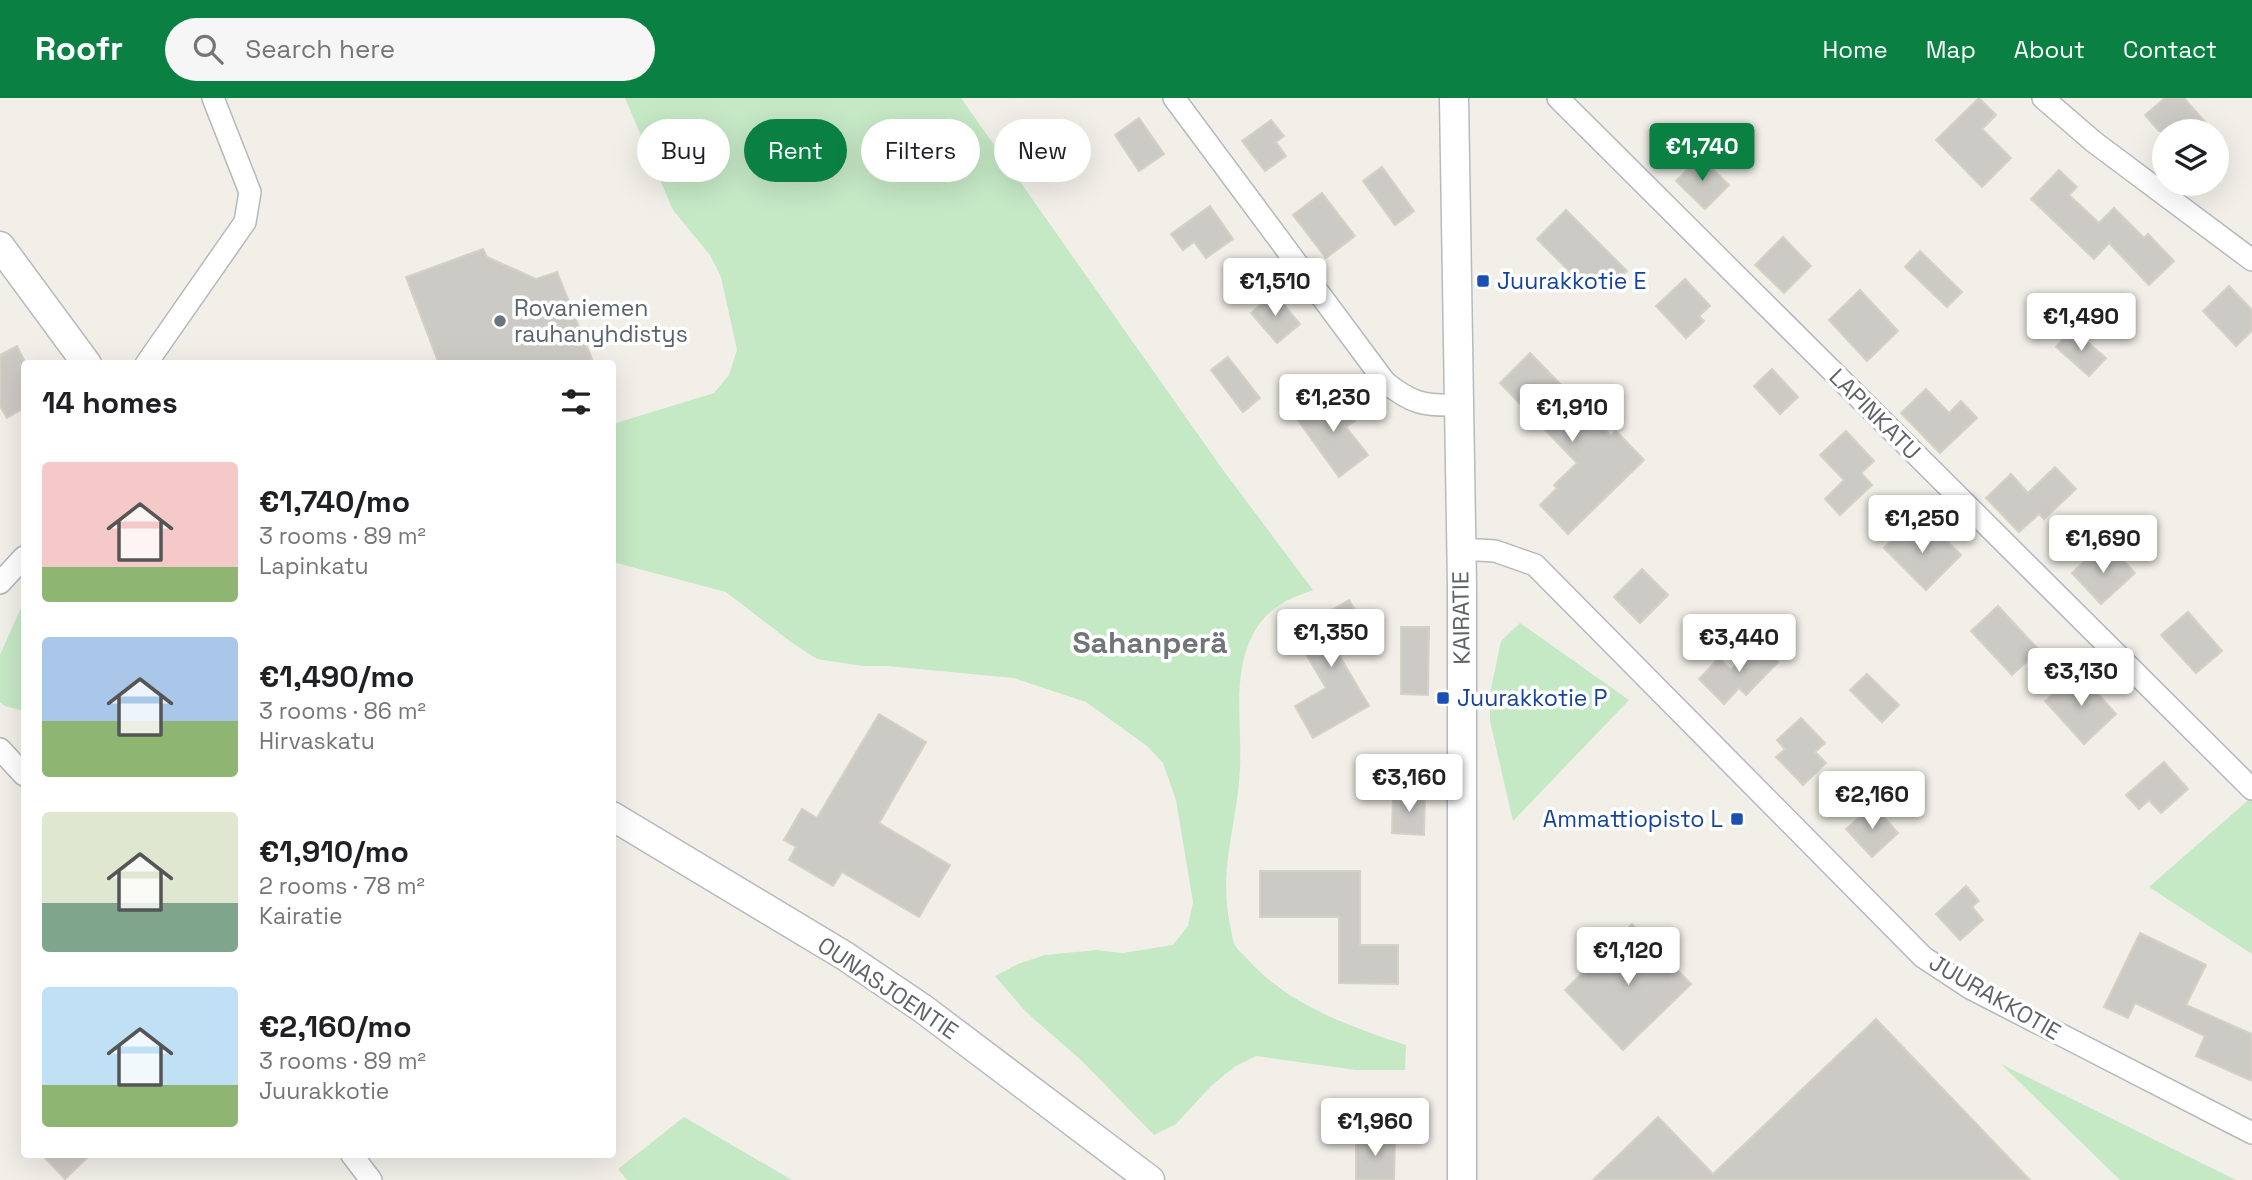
<!DOCTYPE html>
<html lang="en">
<head>
<meta charset="utf-8">
<style>
	:root { --surface:#fff; --page:#f6f6f6; --text:#202124; --muted:#757577; --accent:#0b8043 }
	body { margin:0; font-family:"Space Grotesk",sans-serif; background:var(--page); color:var(--text); height:100vh; display:flex; flex-direction:column; font-size:26px; white-space:nowrap }
	* { box-sizing:border-box; margin:0 }
	p { font-size:23px; color:var(--muted) }
	.icon { flex:none; width:38px; height:38px; fill:none; stroke:currentColor; stroke-width:2; stroke-linecap:round; stroke-linejoin:round }
	.map { position:relative; flex:1; overflow:hidden }
	.panel { position:absolute; left:21px; top:262px; width:595px; height:798px; display:flex; flex-direction:column; background:var(--surface); border-radius:7px; box-shadow:0 7px 28px #0002 }
	.panel>* { flex:none }
	.top-card { position:absolute; left:637px; top:21px; width:665px; height:63px; display:flex; gap:14px }
	.fabs { position:absolute; left:2152px; top:21px; display:grid; gap:14px }
	.fabs a { display:grid; place-items:center; width:77px; height:77px; border-radius:50%; background:var(--surface); box-shadow:0 7px 28px #0002; font-size:35px }
	.price { position:absolute; translate:-50% -60px; padding:0 16px; border-radius:7px; background:#fff; color:#222; font-size:23px; line-height:46px; filter:drop-shadow(0 2px 4px #0008) }
	.price::after { content:''; position:absolute; left:50%; top:42px; width:21px; height:16px; margin-left:-10px; background:inherit; clip-path:polygon(0 0,100% 0,50% 100%) }
	.price.active { background:var(--accent); color:#fff }
	ul { padding:0; list-style:none }
	li { display:flex; align-items:center; gap:21px; height:175px; padding:0 21px }
	li span { display:grid; place-items:center; flex:none; width:196px; height:140px; border-radius:7px; color:#555 }
	li>.icon { margin-inline-start:auto }
	span .icon { width:84px; height:84px; fill:#fffc; stroke-width:1 }
	li b { font-size:30px }
	h2 { display:flex; justify-content:space-between; align-items:center; height:84px; padding:0 21px; font-size:30px }
	.tag { padding:0 24px; border-radius:32px; background:var(--surface); box-shadow:0 7px 28px #0002; font-size:24px; line-height:63px }
	.tag.active { background:var(--accent); color:#fff }
	header { display:flex; align-items:center; gap:42px; box-sizing:border-box; height:98px; padding:0 35px; background:var(--accent); color:#fff }
	header strong { font-size:33px }
	nav { display:flex; gap:38px; margin-inline-start:auto; font-size:24px }
	.search { width:490px; height:63px; background:var(--page); display:flex; align-items:center; gap:18px; box-sizing:border-box; padding:0 24px; border-radius:38px; color:var(--muted); font-size:26px }
	.map>svg:first-child { display:block }
	.green { fill:#c5e8c5 }
	.building { fill:#cccac5; stroke:#d6d1c6; stroke-width:2 }
	.lines { fill:none; stroke-linecap:round; stroke-linejoin:round }
	.street-casing { stroke:#b5b8bc; stroke-width:24 }
	.secondary-casing { stroke:#b6babf; stroke-width:31 }
	.street { stroke:#fff; stroke-width:21 }
	.secondary { stroke:#fff; stroke-width:28 }
	.transit-dot { fill:#1a4fb4; stroke:#fff; stroke-width:2.5 }
	.worship-dot { fill:#6b7280; stroke:#fff; stroke-width:2.5 }
	.labels { text-anchor:middle; dominant-baseline:central; stroke-width:7; stroke-linejoin:round; paint-order:stroke }
	.transit-label { font-size:23px; fill:#164399; stroke:#fff; text-anchor:start }
	.worship-label { font-size:23px; fill:#5b616d; stroke:#fff; text-anchor:start }
	.street-label { font-size:23px; fill:#5f6368; stroke:#fff }
	.district-label { font-size:30px; font-weight:bold; fill:#70757a; stroke:#fff }
</style>
</head>
<body>
<header>
<strong>Roofr</strong>
<div class="search"><svg class="icon" aria-label="search" viewBox="0 0 24 24"><circle cx="10" cy="10" r="6"/><path d="M15 15l6 6"/></svg>Search here</div>
<nav><a>Home</a><a>Map</a><a>About</a><a>Contact</a></nav>
</header>
<div class="map">
<svg width="2252" height="1082" viewBox="0 0 2252 1082">
	<rect width="100%" height="100%" fill="#f1efe8"/>
	<g class="green">
		<path d="M625,0h336l262,372 90,120c-27,9 -47,19 -61,46 -20,41 -10,87 -12,131 -2,55 -22,101 -10,158 2,6 2,15 5,20 3,6 10,11 14,16 41,44 101,66 157,84l-1,25h-49l-100,-14 -22,11 -23,19 -35,38 -22,11 -73,-75 -55,-48 -31,-36 23,-12 27,-9 52,-5 26,3 50,-8 15,-19 5,-24 -17,-102 -13,-37 -16,-17 -61,-44 -72,-24 -127,-12h-24l-46,-7 -26,-17 -65,-50 -113,-30v-138l101,-31 15,-18 8,-25 -16,-73 -11,-22 -37,-45z"/>
		<path d="M24,503v110l-19,-5 -5,-4v-47z"/>
		<path d="M1520,525l109,77 -116,121 -23,-100v-27l11,-53z"/>
		<path d="M2252,699v157l-103,-67z"/>
		<path d="M2001,966l235,116h-116z"/>
		<path d="M684,1019l108,63h-165l-9,-11z"/>
	</g>
	<g class="building">
		<path d="M1979,0l17,17 -14,14 29,29 -29,29 -46,-47z"/>
		<path d="M2165,0h19l29,33h-54l-14,-16z"/>
		<path d="M1139,20l25,36 -25,17 -24,-36z"/>
		<path d="M1271,22l13,16 -8,6 10,14 -21,15 -23,-30z"/>
		<path d="M1700,59l29,28 -24,24 -29,-28z"/>
		<path d="M1382,69l32,44 -19,14 -32,-44z"/>
		<path d="M2059,72l18,17 -8,8 30,28 15,-15 30,30 4,-4 26,27 -25,24 -40,-42 -15,16 -63,-60z"/>
		<path d="M1322,95l33,43 -29,22 -33,-43z"/>
		<path d="M1210,108l23,33 -27,19 -12,-16 -11,8 -12,-16z"/>
		<path d="M1566,112l61,61 -13,13 -8,-8 -16,16 -53,-53z"/>
		<path d="M1783,139l28,29 -27,27 -29,-28z"/>
		<path d="M483,151l4,8 49,22 21,-7 37,92h-155l-33,-87z"/>
		<path d="M1920,153l42,41 -15,15 -42,-40z"/>
		<path d="M1685,181l25,27 -11,10 5,5 -18,17 -30,-32z"/>
		<path d="M2229,188l23,24v21l-16,15 -33,-35z"/>
		<path d="M1860,192l38,41 -31,30 -38,-41z"/>
		<path d="M1274,195l26,31 -23,19 -26,-30z"/>
		<path d="M2072,231l34,29 -17,18 -33,-29z"/>
		<path d="M17,248l7,14v48l-17,10 -7,-12v-51z"/>
		<path d="M1530,255l81,83 5,-5 28,29 -76,74 -28,-29 17,-17 -3,-3 23,-22 -77,-80z"/>
		<path d="M1228,259l32,41 -17,14 -32,-42z"/>
		<path d="M1772,271l26,28 -18,17 -26,-28z"/>
		<path d="M1926,291l23,24 12,-12 16,17 -37,35 -39,-40z"/>
		<path d="M1333,294l22,29 -9,6 22,28 -29,22 -42,-58z"/>
		<path d="M1846,333l28,30 -13,12 11,12 -32,30 -15,-16 19,-19 -24,-25z"/>
		<path d="M2055,369l21,22 -32,30 -5,-5 -20,18 -33,-34 25,-24 17,19z"/>
		<path d="M1908,425l17,17 10,-11 26,26 -35,35 -42,-42z"/>
		<path d="M2099,450l13,15 7,-7 16,17 -34,31 -29,-31z"/>
		<path d="M1642,471l26,26 -28,28 -26,-26z"/>
		<path d="M1349,502l19,32 -32,18 33,56 -56,32 -18,-32 31,-18 -33,-56z"/>
		<path d="M1998,508l41,44 -27,25 -41,-44z"/>
		<path d="M2188,514l34,39 -26,22 -35,-38z"/>
		<path d="M1401,529h28l-1,68 -27,-1z"/>
		<path d="M1757,544l21,20 -32,33 -7,-7 -15,16 -25,-25 20,-21 12,12z"/>
		<path d="M2078,574l38,42 -32,30 -39,-43z"/>
		<path d="M1867,576l32,31 -17,17 -32,-32z"/>
		<path d="M879,616l47,28 -47,81 71,42 -31,52 -77,-45 -9,14 -44,-26 7,-13 -12,-7 18,-31 15,9z"/>
		<path d="M1801,620l24,25 -10,9 11,11 -23,22 -27,-28 9,-8 -8,-9z"/>
		<path d="M2164,664l24,27 -27,24 -12,-13 -10,9 -13,-14z"/>
		<path d="M1393,696l32,1 -1,40 -32,-2z"/>
		<path d="M1873,707l25,28 -26,24 -26,-28z"/>
		<path d="M1260,773h100v74h38v39l-59,-1v-66h-79z"/>
		<path d="M1966,788l13,15 -7,6 11,13 -23,20 -24,-26z"/>
		<path d="M1632,826l59,60 -68,66 -58,-60z"/>
		<path d="M2140,835l66,32 -20,40 66,29v47l-56,-25 9,-20 -70,-33 -7,15 -24,-11z"/>
		<path d="M1876,921l154,161h-437l65,-63 55,57z"/>
		<path d="M1356,1037l39,1 -1,44h-38z"/>
		<path d="M42,1057h48l-25,24z"/>
	</g>
	<g class="lines">
		<g class="street-casing">
			<g id="street">
				<path d="M1174,0l211,284c26,21 38,24 72,23"/>
				<path d="M1558,0l694,691"/>
				<path d="M2043,0l51,44 158,118"/>
				<path d="M146,266l99,-142 5,-30 -37,-94"/>
				<path d="M1460,451l35,2 40,14 388,392 47,31 282,145"/>
				<path d="M0,485l24,-26"/>
				<path d="M0,651l24,26"/>
				<path d="M352,1057l19,25"/>
			</g>
		</g>
		<g class="secondary-casing">
			<g id="secondary">
				<path d="M1454,0l8,488v594"/>
				<path d="M0,148l87,118"/>
				<path d="M612,718l233,140 77,52 228,172"/>
			</g>
		</g>
		<use href="#street" class="street"/>
		<use href="#secondary" class="secondary"/>
	</g>
	<g class="transit-dot">
		<rect x="1476" y="176" width="14" height="14" rx="3.5"/>
		<rect x="1436" y="593" width="14" height="14" rx="3.5"/>
		<rect x="1730" y="714" width="14" height="14" rx="3.5"/>
	</g>
	<circle class="worship-dot" cx="500" cy="223" r="7"/>
	<g class="labels">
		<g class="transit-label">
			<text x="1497" y="183">Juurakkotie E</text>
			<text x="1457" y="600">Juurakkotie P</text>
			<text x="1723" y="721" text-anchor="end">Ammattiopisto L</text>
		</g>
		<g class="worship-label">
			<text x="514" y="210">Rovaniemen<tspan x="514" dy="26">rauhanyhdistys</tspan></text>
		</g>
		<g class="street-label">
			<text transform="translate(1875 316) rotate(45)">LAPINKATU</text>
			<text transform="translate(1461 520) rotate(-91)">KAIRATIE</text>
			<text transform="translate(888 890) rotate(34)">OUNASJOENTIE</text>
			<text transform="translate(1995 899) rotate(30)">JUURAKKOTIE</text>
		</g>
		<g class="district-label">
			<text x="1150" y="544">Sahanperä</text>
		</g>
	</g>
</svg>
<div class="fabs">
<a><svg class="icon" aria-label="layers" viewBox="0 0 24 24"><path d="M12 4l9 5-9 5-9-5zM3 14l9 5 9-5"/></svg></a>
</div>
<b class="price active" style="left:1702px;top:85px">€1,740</b>
<b class="price" style="left:1275px;top:220px">€1,510</b>
<b class="price" style="left:2081px;top:255px">€1,490</b>
<b class="price" style="left:1333px;top:336px">€1,230</b>
<b class="price" style="left:1572px;top:346px">€1,910</b>
<b class="price" style="left:1922px;top:457px">€1,250</b>
<b class="price" style="left:2103px;top:477px">€1,690</b>
<b class="price" style="left:1331px;top:571px">€1,350</b>
<b class="price" style="left:1739px;top:576px">€3,440</b>
<b class="price" style="left:2081px;top:610px">€3,130</b>
<b class="price" style="left:1409px;top:716px">€3,160</b>
<b class="price" style="left:1872px;top:733px">€2,160</b>
<b class="price" style="left:1628px;top:889px">€1,120</b>
<b class="price" style="left:1375px;top:1060px">€1,960</b>
<div class="top-card">
<a class="tag">Buy</a>
<a class="tag active">Rent</a>
<a class="tag">Filters</a>
<a class="tag">New</a>
</div>
<section class="panel">
<h2>14 homes<svg class="icon" aria-label="filters" viewBox="0 0 24 24"><path d="M4 7h16M4 17h16"/><circle cx="9" cy="7" r="2"/><circle cx="15" cy="17" r="2"/></svg></h2>
<ul>
<li><span style="background:linear-gradient(#f6c9c9 75%,#8fb573 0)"><svg class="icon" aria-label="home" viewBox="0 0 24 24"><path d="M3 11l9-7 9 7M6 9v11h12V9"/></svg></span><div><b>€1,740/mo</b><p>3 rooms · 89 m²</p><p>Lapinkatu</p></div></li>
<li><span style="background:linear-gradient(#a9c7e8 60%,#8fb573 0)"><svg class="icon" aria-label="home" viewBox="0 0 24 24"><path d="M3 11l9-7 9 7M6 9v11h12V9"/></svg></span><div><b>€1,490/mo</b><p>3 rooms · 86 m²</p><p>Hirvaskatu</p></div></li>
<li><span style="background:linear-gradient(#dfe7d0 65%,#7fa58c 0)"><svg class="icon" aria-label="home" viewBox="0 0 24 24"><path d="M3 11l9-7 9 7M6 9v11h12V9"/></svg></span><div><b>€1,910/mo</b><p>2 rooms · 78 m²</p><p>Kairatie</p></div></li>
<li><span style="background:linear-gradient(#bfe0f5 70%,#8fb573 0)"><svg class="icon" aria-label="home" viewBox="0 0 24 24"><path d="M3 11l9-7 9 7M6 9v11h12V9"/></svg></span><div><b>€2,160/mo</b><p>3 rooms · 89 m²</p><p>Juurakkotie</p></div></li>
</ul>
</section>
</div>
</body>
</html>
